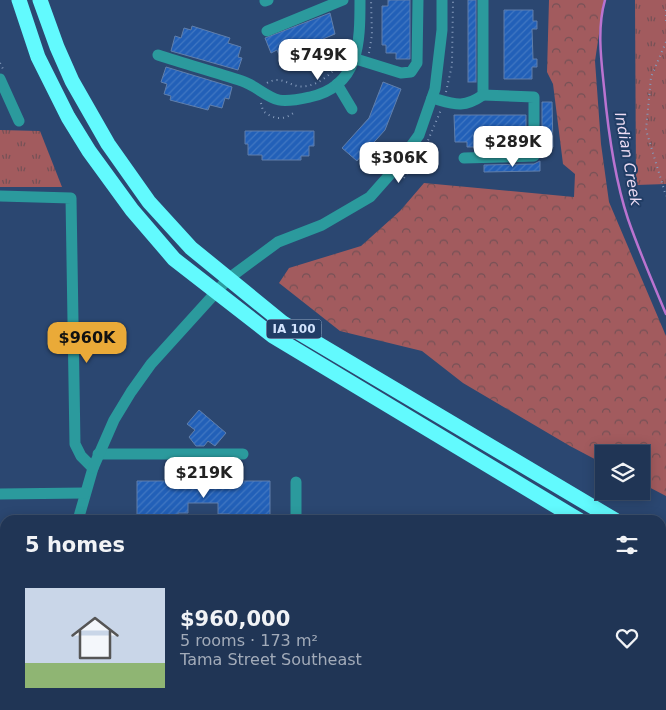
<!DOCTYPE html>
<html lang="en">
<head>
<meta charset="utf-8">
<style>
	:root { --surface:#203555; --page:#2d405f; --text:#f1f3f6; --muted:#a2abb9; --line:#3d506c; --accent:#eaaa38 }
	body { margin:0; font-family:"DejaVu Sans",sans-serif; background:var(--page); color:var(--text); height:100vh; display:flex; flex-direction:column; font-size:19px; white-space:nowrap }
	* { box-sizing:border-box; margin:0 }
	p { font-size:16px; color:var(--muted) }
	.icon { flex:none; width:28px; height:28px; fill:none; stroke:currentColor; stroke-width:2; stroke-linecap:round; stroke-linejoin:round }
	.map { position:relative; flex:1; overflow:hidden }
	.panel { position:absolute; left:0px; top:515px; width:666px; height:195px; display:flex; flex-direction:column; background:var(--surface); border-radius:15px 15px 0 0; box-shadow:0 2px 12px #0003,0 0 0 1px var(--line) }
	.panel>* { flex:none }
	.controls { position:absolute; left:595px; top:445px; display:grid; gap:10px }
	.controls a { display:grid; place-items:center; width:55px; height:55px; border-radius:0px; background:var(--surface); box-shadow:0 2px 12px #0003,0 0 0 1px var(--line); font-size:25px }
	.price { position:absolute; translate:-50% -42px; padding:0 11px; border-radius:10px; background:#fff; color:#222; font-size:16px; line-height:32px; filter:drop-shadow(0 1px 2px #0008) }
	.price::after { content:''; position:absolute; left:50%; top:30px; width:15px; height:11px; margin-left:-8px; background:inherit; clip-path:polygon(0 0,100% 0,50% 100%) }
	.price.selected { background:var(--accent); color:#111 }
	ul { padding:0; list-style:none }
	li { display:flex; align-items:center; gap:15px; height:125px; padding:0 25px }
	li span { display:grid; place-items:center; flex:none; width:140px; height:100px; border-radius:0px; color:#555 }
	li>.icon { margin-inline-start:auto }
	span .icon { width:60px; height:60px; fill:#fffc; stroke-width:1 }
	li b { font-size:21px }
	h2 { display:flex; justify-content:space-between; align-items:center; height:60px; padding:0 25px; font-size:21px }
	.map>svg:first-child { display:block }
	.forest { fill:url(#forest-crowns) }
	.park { fill:url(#park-tufts) }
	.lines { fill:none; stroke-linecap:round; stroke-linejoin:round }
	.stream { stroke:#ba73d0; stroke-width:2.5 }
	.building { fill:url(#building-hatch); stroke:#607fac }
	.path { stroke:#859bbc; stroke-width:2; stroke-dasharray:1 4; stroke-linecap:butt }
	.minor { stroke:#2b9a9d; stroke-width:11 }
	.highway { stroke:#62fafe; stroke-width:15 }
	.labels { text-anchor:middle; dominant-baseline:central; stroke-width:4; stroke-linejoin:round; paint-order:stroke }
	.shield { fill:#213d65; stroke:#9eb2cf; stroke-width:1 }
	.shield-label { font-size:12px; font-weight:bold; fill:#d3e4fd }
	.water-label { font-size:15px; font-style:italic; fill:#eeddf4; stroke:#213d65 }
</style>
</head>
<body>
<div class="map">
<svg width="666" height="710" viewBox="0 0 666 710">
	<defs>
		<pattern id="forest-crowns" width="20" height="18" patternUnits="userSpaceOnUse" patternTransform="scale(1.25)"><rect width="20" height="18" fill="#a25b5e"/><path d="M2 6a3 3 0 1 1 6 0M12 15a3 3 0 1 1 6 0" fill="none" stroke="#755156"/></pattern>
		<pattern id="park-tufts" width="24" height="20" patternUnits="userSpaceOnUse" patternTransform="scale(1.25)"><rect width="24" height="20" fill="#a25b5e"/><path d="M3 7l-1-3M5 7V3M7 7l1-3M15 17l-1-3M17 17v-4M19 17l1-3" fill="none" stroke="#755156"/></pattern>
		<pattern id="building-hatch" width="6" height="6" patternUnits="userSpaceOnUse" patternTransform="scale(1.25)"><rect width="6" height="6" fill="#2260b8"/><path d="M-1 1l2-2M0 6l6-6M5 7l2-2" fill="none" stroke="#4177c2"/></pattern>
	</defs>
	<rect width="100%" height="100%" fill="#2b4771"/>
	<path class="forest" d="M549,0h55l-9,61 6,83 8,58 57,134v160l-25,-13v-29h-37v10l-34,-18 -107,-63 -41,-32 -82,-20 -61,-48 10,-15 72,-22 39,-35 24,-28 150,14 1,-23 -12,-10 -10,-80 -6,-12z"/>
	<g class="park">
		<path d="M635,0h31v184l-30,1z"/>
		<path d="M0,130l40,1 22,56h-62z"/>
	</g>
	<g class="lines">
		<path class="stream" d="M605,0c-8,28 -4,59 -1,87 4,43 10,90 24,132 11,32 25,64 38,95"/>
	</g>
	<g class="building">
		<path d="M388,0h22v59h-14v-6h-10v-8h-4v-39h6z"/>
		<rect x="468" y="0" width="8" height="82"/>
		<path d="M504,10h29v11h4v8h-5l1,30h4v8h-5v12h-28z"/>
		<path d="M330,13l5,21 -12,5 2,5 -36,16 -1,-3 -7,3 -4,-10 -6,3 -6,-15z"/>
		<path d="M192,26l38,12 -2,5 13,4 -3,10 4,1 -4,12 -67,-19 4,-15 6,2 3,-10 7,2z"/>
		<path d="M166,67l66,20 -3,12 -4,-1 -3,10 -12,-3 -2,5 -38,-10 1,-4 -7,-2 3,-10 -6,-2z"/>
		<path d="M383,82l18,7 -16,41 -28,31 -15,-13 27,-30z"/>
		<path d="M542,102h10l1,45h-11z"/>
		<path d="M454,115h72v28h-11v4h-8v-5h-21l-12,1v4h-7v-5h-12z"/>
		<path d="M245,131h69v15h-5v10h-8v4h-39v-5h-14v-11h-3z"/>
		<path d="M540,161v10l-56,1v-7l50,-1z"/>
		<path d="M199,410l27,23 -11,13 -7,-5 -4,5h-8l-7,-9 6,-7 -8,-6z"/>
		<path d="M137,481h133v39h-41v-6h-11v-11h-30v10h-10v7h-41z"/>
	</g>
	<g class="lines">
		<g class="path">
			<path d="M666,10v13"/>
			<path d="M666,42l-15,35 -5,53 20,66"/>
			<path d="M369,53l3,-18 -1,-35"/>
			<path d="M0,63l3,6"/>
			<path d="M267,83c12,-7 19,0 30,3 17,3 34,-11 43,-23"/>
			<path d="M446,92l6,-27 1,-65"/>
			<path d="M261,103l2,8c12,9 21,10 33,0"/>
			<path d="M404,178l19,-26 18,-42"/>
		</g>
		<g class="minor">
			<path d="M265,1l3,-1"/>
			<path d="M267,31l76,-31"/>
			<path d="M158,55c28,9 56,17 84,26 13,4 24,16 37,19 9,2 22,-1 31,-3 50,-11 50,-55 50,-97"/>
			<path d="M356,59l45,14 10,-1 6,-9 1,-63"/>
			<path d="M0,79l19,42"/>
			<path d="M337,84l15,25"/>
			<path d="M432,98c22,6 31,11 51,-3v-95"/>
			<path d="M464,158l70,-2v-59l-51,-2"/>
			<path d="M0,196l71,2 4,246 6,12 12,12 -15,52"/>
			<path d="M98,454h145"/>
			<path d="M93,468l21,-48 17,-28 20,-28 77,-85 50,-37 44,-17 48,-28 23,-26 26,-36 16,-46 7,-59v-30"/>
			<path d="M296,482v38"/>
			<path d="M0,494l85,-1"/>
			<path d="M76,705v5"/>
		</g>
		<g class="highway">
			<path d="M19,0l19,57 30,60 21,34 43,59 42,49 99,77 306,184"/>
			<path d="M40,0l17,47 15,34 36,63 41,58 42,46 92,75 332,197"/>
			<path d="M661,547l5,3"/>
			<path d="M661,569l5,2"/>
		</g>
	</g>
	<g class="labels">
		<rect class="shield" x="266.5" y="319.5" width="55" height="19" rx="4"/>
		<g class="shield-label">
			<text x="294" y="329">IA 100</text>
		</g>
		<g class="water-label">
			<text transform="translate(628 159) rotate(80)">Indian Creek</text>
		</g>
	</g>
</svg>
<div class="controls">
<a><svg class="icon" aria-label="layers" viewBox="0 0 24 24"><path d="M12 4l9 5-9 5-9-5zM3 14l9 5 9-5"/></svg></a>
</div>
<b class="price" style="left:318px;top:81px">$749K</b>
<b class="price" style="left:513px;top:168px">$289K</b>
<b class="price" style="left:399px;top:184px">$306K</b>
<b class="price selected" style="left:87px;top:364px">$960K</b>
<b class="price" style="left:204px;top:499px">$219K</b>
<section class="panel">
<h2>5 homes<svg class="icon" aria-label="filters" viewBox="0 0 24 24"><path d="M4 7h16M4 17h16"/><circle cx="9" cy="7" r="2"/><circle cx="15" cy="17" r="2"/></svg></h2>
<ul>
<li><span style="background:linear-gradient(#c9d6e8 75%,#8fb573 0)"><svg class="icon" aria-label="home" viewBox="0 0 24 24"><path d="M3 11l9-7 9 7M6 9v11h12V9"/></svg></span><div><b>$960,000</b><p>5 rooms · 173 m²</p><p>Tama Street Southeast</p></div><svg class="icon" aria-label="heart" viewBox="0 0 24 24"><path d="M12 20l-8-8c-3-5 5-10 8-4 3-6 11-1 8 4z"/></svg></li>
</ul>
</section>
</div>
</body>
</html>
